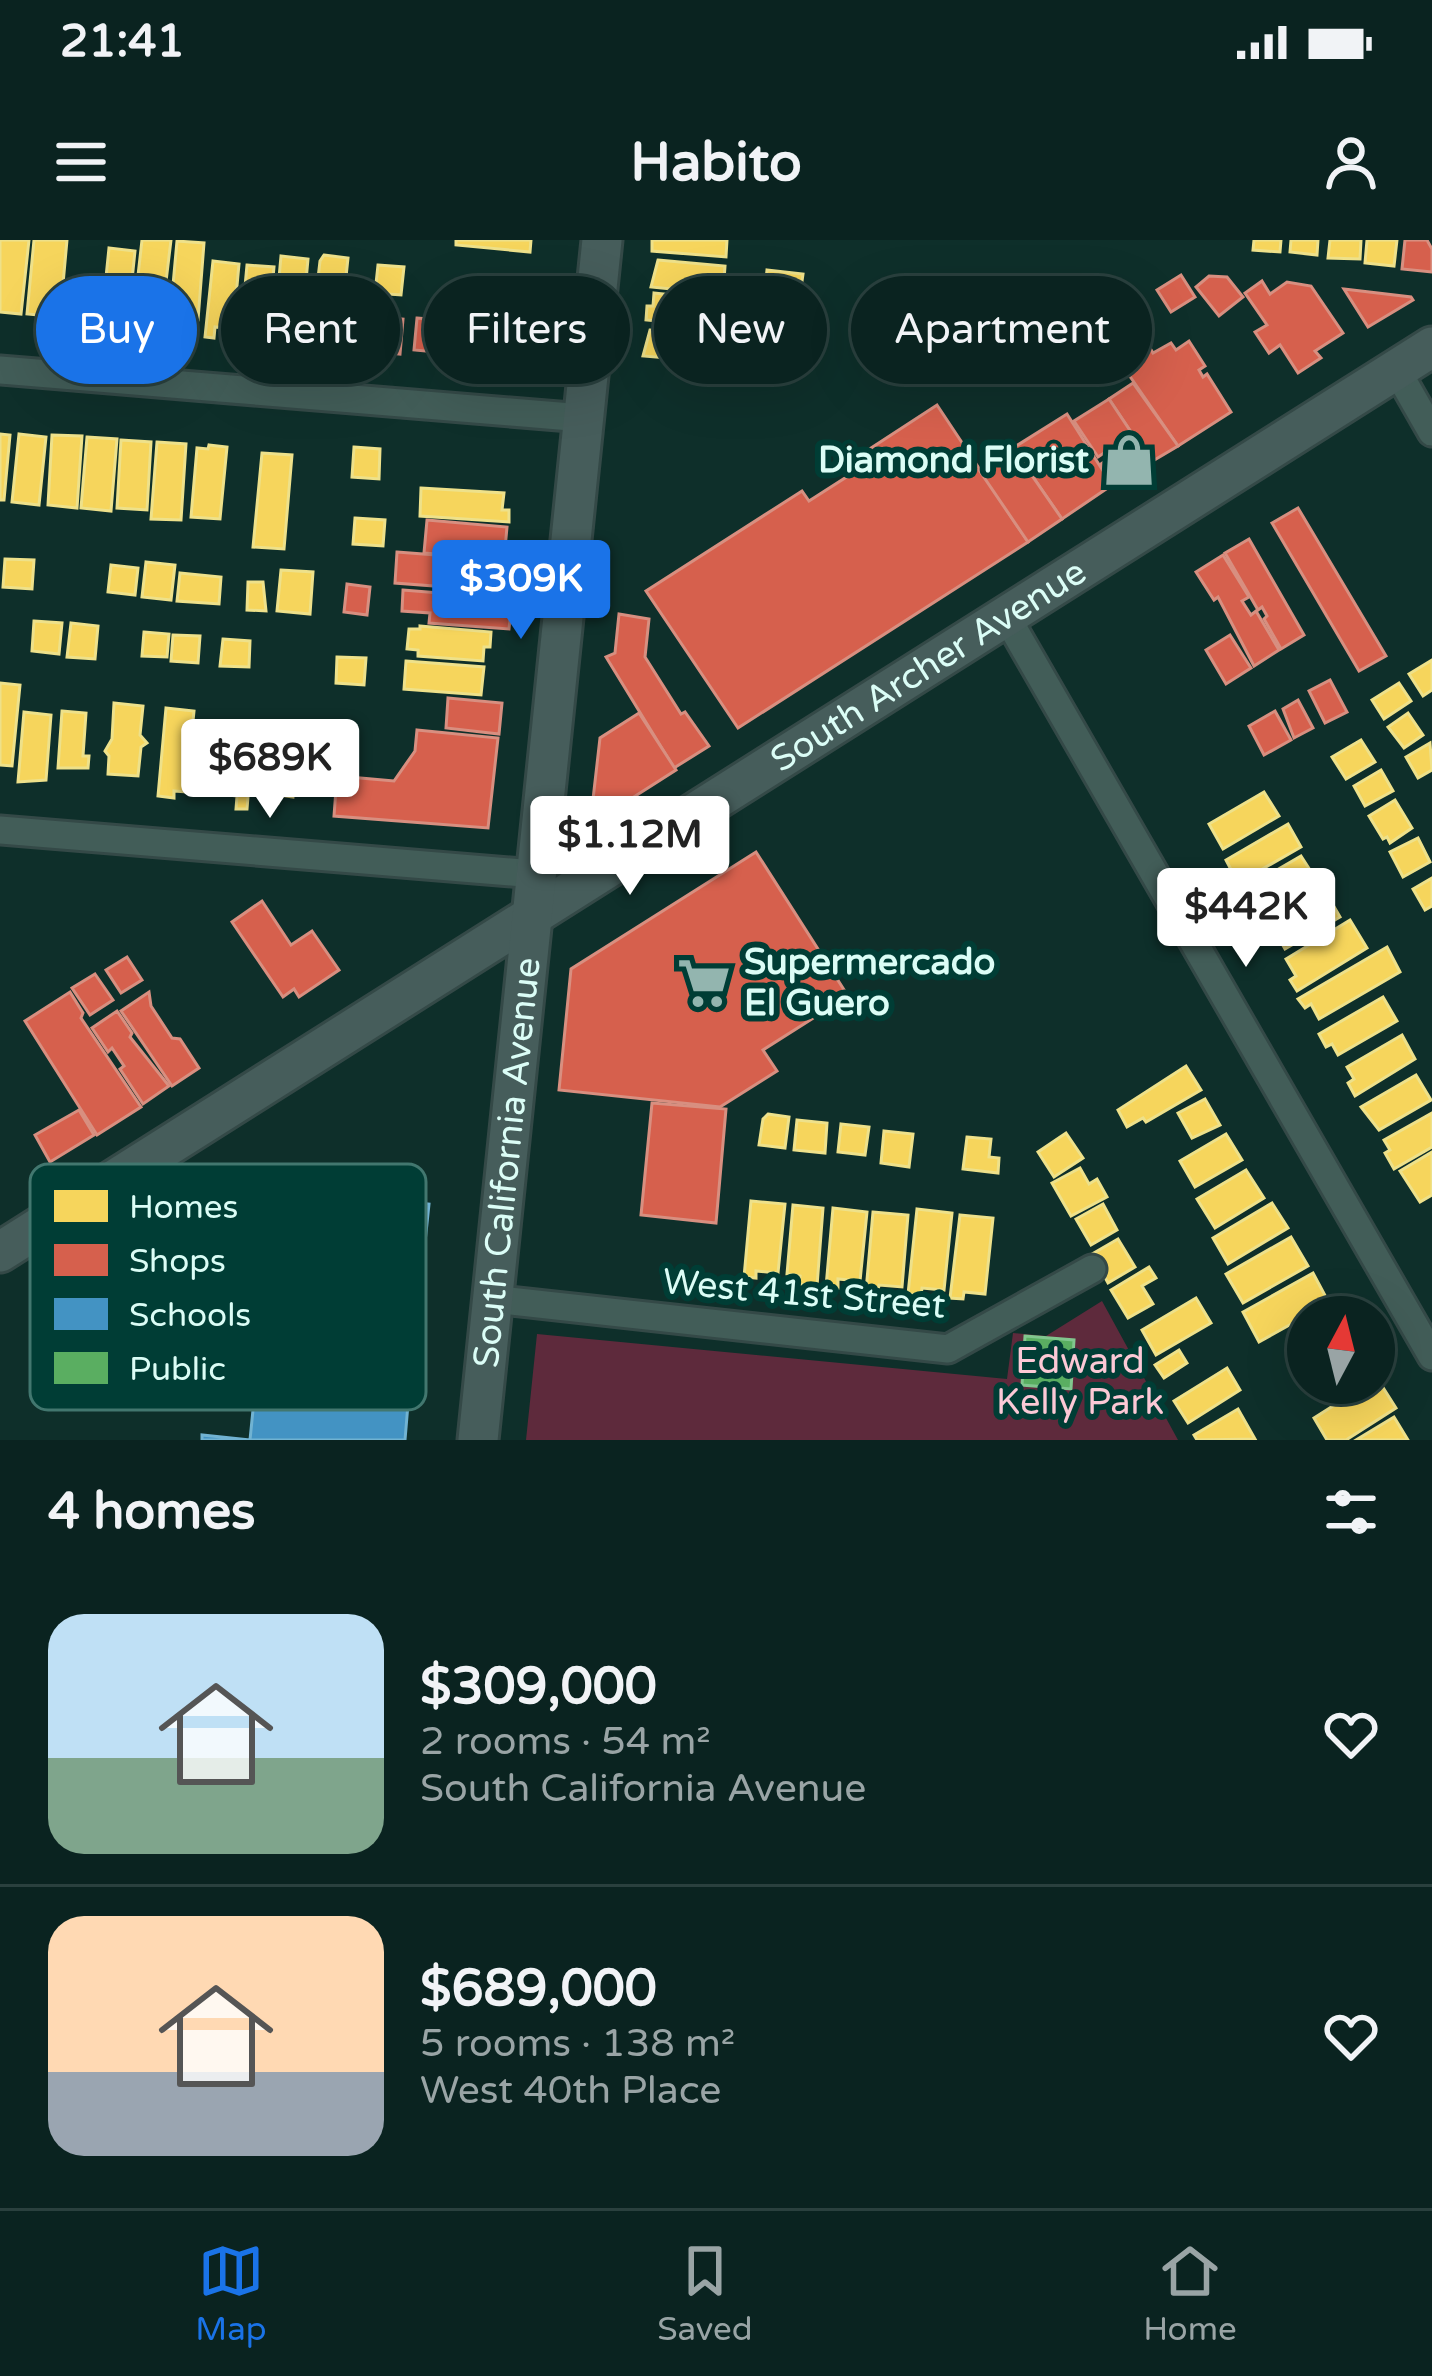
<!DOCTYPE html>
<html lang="en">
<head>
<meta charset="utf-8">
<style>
	:root { --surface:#0a2320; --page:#132b29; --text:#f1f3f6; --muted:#99a4a5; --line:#2a403e; --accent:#1a73e8 }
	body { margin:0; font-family:"Varela Round",sans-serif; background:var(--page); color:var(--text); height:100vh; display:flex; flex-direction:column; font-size:45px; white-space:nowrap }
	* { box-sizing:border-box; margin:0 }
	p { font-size:39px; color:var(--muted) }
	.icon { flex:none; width:66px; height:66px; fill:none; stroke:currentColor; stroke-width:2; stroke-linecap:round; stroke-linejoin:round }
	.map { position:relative; height:1200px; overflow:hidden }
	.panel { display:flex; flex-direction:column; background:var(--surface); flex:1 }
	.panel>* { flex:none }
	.guide { position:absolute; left:36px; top:36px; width:1362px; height:108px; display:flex; gap:24px }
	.needle { width:78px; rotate:7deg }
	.controls { position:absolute; left:1287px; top:1056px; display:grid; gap:24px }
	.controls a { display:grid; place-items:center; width:108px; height:108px; border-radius:50%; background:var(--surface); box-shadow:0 12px 48px #0002,0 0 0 3px var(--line); font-size:60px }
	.price { position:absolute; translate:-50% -102px; padding:0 27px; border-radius:12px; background:#fff; color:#222; font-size:39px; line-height:78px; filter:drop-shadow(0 3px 6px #0008) }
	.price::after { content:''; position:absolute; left:50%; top:72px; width:36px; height:27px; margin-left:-18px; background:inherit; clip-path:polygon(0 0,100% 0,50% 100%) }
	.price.active { background:var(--accent); color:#fff }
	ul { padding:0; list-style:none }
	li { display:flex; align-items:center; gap:36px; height:300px; padding:0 48px }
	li+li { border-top:3px solid var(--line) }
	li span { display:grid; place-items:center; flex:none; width:336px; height:240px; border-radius:36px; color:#555 }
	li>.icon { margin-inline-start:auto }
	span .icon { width:144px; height:144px; fill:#fffc; stroke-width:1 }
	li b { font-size:51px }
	h2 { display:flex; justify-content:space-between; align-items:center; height:144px; padding:0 48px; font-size:51px }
	.tag { padding:0 42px; border-radius:54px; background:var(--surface); box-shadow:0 12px 48px #0002,0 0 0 3px var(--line); font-size:42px; line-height:108px }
	.tag.active { background:var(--accent); color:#fff }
	.status { display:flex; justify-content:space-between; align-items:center; height:84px; padding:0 60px; background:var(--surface); direction:ltr }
	.status svg { height:33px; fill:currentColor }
	header { display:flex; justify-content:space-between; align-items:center; height:156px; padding:0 48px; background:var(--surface); font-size:54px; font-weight:800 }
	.dock { display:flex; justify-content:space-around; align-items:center; height:168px; border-top:3px solid var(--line); background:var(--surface); font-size:33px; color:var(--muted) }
	.dock a { display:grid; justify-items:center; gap:6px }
	.dock .active { color:var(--accent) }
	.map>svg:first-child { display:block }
	.green { fill:#5e2a3c }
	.homes { fill:#f6d55c; stroke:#eee18a; stroke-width:3 }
	.shops { fill:#d6604d; stroke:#d88f80; stroke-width:3 }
	.schools { fill:#4393c3; stroke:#71b3d2; stroke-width:3 }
	.public { fill:#5aae61; stroke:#81c68e; stroke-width:3 }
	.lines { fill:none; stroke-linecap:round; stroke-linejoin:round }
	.street-casing { stroke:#344947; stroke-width:33 }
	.secondary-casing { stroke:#344947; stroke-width:45 }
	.street { stroke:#425d58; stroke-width:27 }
	.secondary { stroke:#465d5b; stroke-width:39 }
	.labels { text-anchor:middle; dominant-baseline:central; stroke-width:12; stroke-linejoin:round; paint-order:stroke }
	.poi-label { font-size:36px; font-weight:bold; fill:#dbfdf6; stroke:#003d35; text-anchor:end }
	.street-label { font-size:36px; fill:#dbfdf6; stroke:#003d35 }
	.park-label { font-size:36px; fill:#fcc9d6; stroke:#003d35 }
	.key { fill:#003d35; stroke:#42776f; stroke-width:3 }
	.key-label { font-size:33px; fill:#dbfdf6 }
</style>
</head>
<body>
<div class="status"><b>21:41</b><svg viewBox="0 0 49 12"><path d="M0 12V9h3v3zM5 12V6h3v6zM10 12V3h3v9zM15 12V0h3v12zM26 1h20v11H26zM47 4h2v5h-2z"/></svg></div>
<header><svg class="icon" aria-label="menu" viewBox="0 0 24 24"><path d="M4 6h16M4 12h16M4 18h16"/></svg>Habito<svg class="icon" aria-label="person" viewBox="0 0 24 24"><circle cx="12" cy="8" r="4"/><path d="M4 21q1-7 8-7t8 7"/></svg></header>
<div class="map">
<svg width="1432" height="1200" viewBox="0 0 1432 1200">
	<rect width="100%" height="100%" fill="#0e2f2a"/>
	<path class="green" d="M1102,1061l76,139h-652l11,-106 470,45 6,-46 33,3z"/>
	<g class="homes">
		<path d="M0,0h29l-8,74 -21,-2z"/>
		<path d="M34,0h33l-7,77 -33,-3z"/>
		<path d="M142,0h29l-10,83 -28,-3z"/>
		<path d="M456,0h75l-1,12 -74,-7z"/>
		<path d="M652,0h75l-1,17 -74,-6z"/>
		<path d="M1254,0h27l-1,12 -27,-2z"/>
		<path d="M1291,0h27l-1,15 -27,-3z"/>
		<path d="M1330,0h31l-1,19 -32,-1z"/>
		<path d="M1367,0h30l-3,26 -29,-3z"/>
		<path d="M177,1l27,2 -6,77 -28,-2z"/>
		<path d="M109,8l26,3 -7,68 -26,-3z"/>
		<path d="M324,15l24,3 -8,75 -28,-3 8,-69z"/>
		<path d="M281,16l27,3 -7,76 -27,-2z"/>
		<path d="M658,20l67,6 -2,28 -72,-7z"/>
		<path d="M213,21l26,3 -6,65 -18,-2 -1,11 -9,-1z"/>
		<path d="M247,25l27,2 -7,76 -27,-3z"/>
		<path d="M378,25l26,2 -3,28 -26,-2z"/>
		<path d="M767,30l36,4 -4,29 -35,-5z"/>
		<path d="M451,44l77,6 -1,7 5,1 -1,17h-7v5l-75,-6z"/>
		<path d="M654,53l68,7 -2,27 -74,-7 1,-14h6z"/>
		<path d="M770,66l29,3 -3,26 -29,-2z"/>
		<path d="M650,90l67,7 -3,25 -71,-6z"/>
		<path d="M764,100l28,3 -2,24 -28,-2z"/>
		<path d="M0,194l10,1 -6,65h-4z"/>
		<path d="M19,194l27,3 -7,68 -27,-3z"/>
		<path d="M52,195l30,1 -5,72 -29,-3z"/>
		<path d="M87,197l30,2 -6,72 -30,-3z"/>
		<path d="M121,200l30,2 -4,68 -30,-2z"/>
		<path d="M157,202l29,2 -5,76 -30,-1z"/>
		<path d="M209,205l18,2 -7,72 -29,-2 6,-69 11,1z"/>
		<path d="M354,207l26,2 -1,30 -27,-2z"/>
		<path d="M262,213l30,2 -8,94 -31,-2z"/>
		<path d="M421,248l83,5 -2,17h7v12l-89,-6z"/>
		<path d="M355,278l30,2 -2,26 -30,-2z"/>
		<path d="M5,319l29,1 -2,29 -29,-2z"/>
		<path d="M146,322l29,3 -4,35 -29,-3z"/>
		<path d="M111,325l27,3 -3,27 -27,-3z"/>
		<path d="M281,330l32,2 -3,42 -33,-3z"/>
		<path d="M180,333l41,4 -2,27 -42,-3z"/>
		<path d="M248,342h15l3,29 -19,-1z"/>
		<path d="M34,381l28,2 -3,31 -27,-3z"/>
		<path d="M71,383l27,3 -3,33 -28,-2z"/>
		<path d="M420,386l71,6 -1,15h-6l-1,14 -65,-5v-6l-11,-1 2,-20h11z"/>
		<path d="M144,392l25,2 -2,23 -25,-1z"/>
		<path d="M173,395l27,1 -2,27 -27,-2z"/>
		<path d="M223,399l27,2 -1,26 -29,-1z"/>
		<path d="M337,417l29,1 -2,27 -28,-2z"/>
		<path d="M1432,420v30l-9,6 -14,-22z"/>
		<path d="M406,421l78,6 -3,28 -77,-6z"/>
		<path d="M0,443l20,2 -8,81 -12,-1z"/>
		<path d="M1399,443l12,18 -27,18 -12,-19z"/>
		<path d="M114,463l29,3 -3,29 7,8 -6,4 -3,29 -30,-2 1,-18 -4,-5 7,-12z"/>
		<path d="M166,468l28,3 -8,81 -12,-1v7l-16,-2z"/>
		<path d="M62,471l24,2 -3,43h6l-1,12h-30z"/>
		<path d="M24,472l27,3 -5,65 -28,2z"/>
		<path d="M1408,473l15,22 -19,13 -16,-21z"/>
		<path d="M217,481l37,3 -7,85h-11l1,-13 -27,-3z"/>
		<path d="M274,484l27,3 -8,70 -14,-2 -1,8 -12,-2z"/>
		<path d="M1361,500l14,22 -29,17 -14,-22z"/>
		<path d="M1430,503l2,27 -14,8 -12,-21z"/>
		<path d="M1381,530l12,21 -28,15 -11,-20z"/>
		<path d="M1264,552l15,24 -56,33 -14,-25z"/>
		<path d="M1395,560l17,28 -22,15 -3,-6 -4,2 -14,-23z"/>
		<path d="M1288,584l13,23 -63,36 -12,-23z"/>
		<path d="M1418,598l12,24 -27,15 -13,-25z"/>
		<path d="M1301,616l18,28 -63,36 -17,-28z"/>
		<path d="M1432,638v28l-7,4 -12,-21z"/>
		<path d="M1325,651l15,26 -55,32 -8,-14 -11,7 -7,-12z"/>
		<path d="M1350,680l17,28 -70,43 -7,-11 6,-4 -10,-17z"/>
		<path d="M1387,707l13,25 -81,47 -8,-15 -6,4 -7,-9z"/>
		<path d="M1383,757l14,24 -59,34 -6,-11 -6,3 -7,-13z"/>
		<path d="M1402,795l13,24 -60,37 -7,-13 6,-4 -7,-12z"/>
		<path d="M1186,826l15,24 -55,32 -3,-4 -16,9 -9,-17z"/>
		<path d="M1416,835l15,25 -52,30 -18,-23z"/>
		<path d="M1205,859l15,26 -28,13 -14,-25z"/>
		<path d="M1432,873v34l-38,22 -9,-16 5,-3 -6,-10z"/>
		<path d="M768,874l21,3 -4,31 -26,-3 4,-26z"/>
		<path d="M797,880l30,3 -2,30 -31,-3z"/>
		<path d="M841,884l28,3 -4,28 -27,-3z"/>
		<path d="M884,891l29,3 -4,33 -28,-4z"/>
		<path d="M1066,893l17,25 -29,19 -16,-25z"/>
		<path d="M1226,894l16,26 -47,27 -15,-26z"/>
		<path d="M967,897l24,2 -2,18 10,1 -1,15 -35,-4z"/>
		<path d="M1432,912v43l-12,7 -20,-31z"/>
		<path d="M1080,928l9,16 8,-5 10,18 -36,19 -19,-33z"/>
		<path d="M1246,930l18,28 -49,30 -18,-29z"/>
		<path d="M751,961l34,3 -7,69 -22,-2v7l-12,-1z"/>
		<path d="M1272,963l16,25 -60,36 -15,-26z"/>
		<path d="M1103,964l14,26 -26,15 -15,-26z"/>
		<path d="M793,965l30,3 -6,78 -18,-2 1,-8 -13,-2z"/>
		<path d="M833,968l34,4 -7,69 -22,-2v9l-12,-1z"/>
		<path d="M917,969l35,4 -8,77 -22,-2 -1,7 -13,-1z"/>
		<path d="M873,972l35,3 -6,72 -23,-2 -1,6h-12z"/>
		<path d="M960,975l33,3 -8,76 -21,-2 -1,7 -13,-1z"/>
		<path d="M1291,997l17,29 -65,37 -17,-29z"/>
		<path d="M1118,999l17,28 -27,16 -16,-29z"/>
		<path d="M1149,1027l7,11 -14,8 11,18 -25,14 -17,-28z"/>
		<path d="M1313,1033l16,30 -70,39 -16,-30z"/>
		<path d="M1196,1058l15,25 -55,32 -14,-25z"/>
		<path d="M1179,1110l8,13 -23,15 -9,-13z"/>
		<path d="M1227,1128l13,22 -52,33 -14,-22z"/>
		<path d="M1377,1138l19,30 -50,32h-19l-13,-22z"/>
		<path d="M1238,1169l17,30 -58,1 -3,-5z"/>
		<path d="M1394,1177l14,23h-52z"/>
	</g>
	<g class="shops">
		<path d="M1405,0h22l5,9v23l-30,-3z"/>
		<path d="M1181,35l14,22 -24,15 -14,-22z"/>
		<path d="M1209,36l18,1 16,20 -24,19 -23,-29z"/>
		<path d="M1262,41l8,13 17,-12 24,4 32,47 -28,18 6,7 -23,15 -18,-28 -11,8 -14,-21 12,-7 -22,-32z"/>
		<path d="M1344,49l67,8 2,3 -45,27z"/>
		<path d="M371,76l32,3 -3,35 -32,-3z"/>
		<path d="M417,78l121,10 -4,40 -65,-5v-8l-55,-5z"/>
		<path d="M1138,88l15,25 18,-10 5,7 13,-9 16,25 -6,4 4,7 4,-3 24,38 -53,34 -69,-100z"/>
		<path d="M1099,96l16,26 -22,14 -14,-28z"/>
		<path d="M1133,143l45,63 -27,16 -42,-63z"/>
		<path d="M1109,159l42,63 -37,24 -13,-22 13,-9 -4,-6 -12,8 -24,-36z"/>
		<path d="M937,165l91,137 -290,186 -92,-137 156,-100 7,10 39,-25 -6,-9z"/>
		<path d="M1067,174l45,71 -50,34 -49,-71z"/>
		<path d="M1013,208l49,71 -34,23 -49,-72z"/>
		<path d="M1298,268l88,148 -27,15 -87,-148z"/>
		<path d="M427,280l80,7 -3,33 -80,-7z"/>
		<path d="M1249,299l55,96 -23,14 -17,-30 3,-3 -5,-9 -4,3 -33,-57z"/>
		<path d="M397,312l39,3 7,6 73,2 -3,29 -118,-9z"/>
		<path d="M1223,315l26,42 -7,4 9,14 5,-4 23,39 -25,16 -36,-69 -4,3 -18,-28z"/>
		<path d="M347,344l23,3 -3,28 -23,-3z"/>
		<path d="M403,350l109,9 -3,30 -80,-6 1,-10 -28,-2z"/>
		<path d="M619,374l30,5 -4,38 36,57 4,-2 24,34 -35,22 -68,-111 9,-4z"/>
		<path d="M1230,395l21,33 -25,16 -20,-34z"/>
		<path d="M1330,440l17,32 -22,11 -16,-32z"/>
		<path d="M448,458l54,5 -3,31 -53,-6z"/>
		<path d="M1298,460l15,28 -19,10 -11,-29z"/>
		<path d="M1275,471l16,29 -27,15 -15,-29z"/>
		<path d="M639,473l37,57 -72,46 -12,-8 8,-70z"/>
		<path d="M417,490l81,8 -10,90 -154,-12 3,-40 57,5 21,-30z"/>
		<path d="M756,612l92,144 -85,54 14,21 -57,36 -161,-17 12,-121z"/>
		<path d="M262,661l29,44 21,-14 27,39 -40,27 -5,-8 -11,8 -51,-75z"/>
		<path d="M127,717l15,23 -21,13 -15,-23z"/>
		<path d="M95,734l18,26 -23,15 -18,-27z"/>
		<path d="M70,752l13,21 -2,5 60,89 -44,28 -72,-114z"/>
		<path d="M149,752l2,14 21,32 8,1 19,29 -27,18 -51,-75z"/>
		<path d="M117,771l15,22 -2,4 39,49 -26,18 -23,-35 4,-3 -12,-18 -4,4 -16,-24z"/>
		<path d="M652,863l74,6 -10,114 -75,-8z"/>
		<path d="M79,870l15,25 -44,27 -15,-27z"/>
	</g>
	<path class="schools" d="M275,949l154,15 -9,86 -25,-3 -10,103 24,2 -4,48h-203v-5l48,5z"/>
	<path class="public" d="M1025,1096l49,4 -3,49 -49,-4z"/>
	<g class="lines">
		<g class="street-casing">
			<g id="street">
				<path d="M1396,129l36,63"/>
				<path d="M0,130l583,48"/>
				<path d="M1006,376l426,740"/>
				<path d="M0,590l535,44"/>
				<path d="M492,1059l456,50 144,-80"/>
			</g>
		</g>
		<g class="secondary-casing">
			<g id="secondary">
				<path id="s1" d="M0,1012l1432,-905"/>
				<path id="s2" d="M478,1200l124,-1200"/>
			</g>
		</g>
		<use href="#street" class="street"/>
		<use href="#secondary" class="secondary"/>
	</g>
	<defs>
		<g id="shop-bare" transform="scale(4.14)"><path d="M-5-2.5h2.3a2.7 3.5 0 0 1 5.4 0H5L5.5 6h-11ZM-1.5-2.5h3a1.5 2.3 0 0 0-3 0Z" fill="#93b5af" stroke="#003d35" stroke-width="2.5" paint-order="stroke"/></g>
		<g id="supermarket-bare" transform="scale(4.14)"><path d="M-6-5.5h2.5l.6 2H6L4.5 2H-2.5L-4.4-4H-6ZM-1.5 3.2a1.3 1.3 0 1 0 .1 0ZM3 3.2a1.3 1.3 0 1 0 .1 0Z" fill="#93b5af" stroke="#003d35" stroke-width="2.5" paint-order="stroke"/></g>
	</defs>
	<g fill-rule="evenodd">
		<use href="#shop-bare" x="1129" y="220"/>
		<use href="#supermarket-bare" x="704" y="743"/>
	</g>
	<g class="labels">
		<g class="poi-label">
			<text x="1089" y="220">Diamond Florist</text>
			<text x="744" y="722" text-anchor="start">Supermercado<tspan x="744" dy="41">El Guero</tspan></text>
		</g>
		<g class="street-label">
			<text stroke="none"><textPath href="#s1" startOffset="1098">South Archer Avenue</textPath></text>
			<text stroke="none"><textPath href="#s2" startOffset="279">South California Avenue</textPath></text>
			<text transform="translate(804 1054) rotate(5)">West 41st Street</text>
		</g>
		<g class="park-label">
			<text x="1080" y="1121">Edward<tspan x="1080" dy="41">Kelly Park</tspan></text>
		</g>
	</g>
	<rect x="30" y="924" width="396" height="246" rx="18" class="key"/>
	<rect x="54" y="950" width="54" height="32" fill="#f6d55c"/>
	<rect x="54" y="1004" width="54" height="32" fill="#d6604d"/>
	<rect x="54" y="1058" width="54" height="32" fill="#4393c3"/>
	<rect x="54" y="1112" width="54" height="32" fill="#5aae61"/>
	<g class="key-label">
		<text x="129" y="978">Homes</text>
		<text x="129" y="1032">Shops</text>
		<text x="129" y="1086">Schools</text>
		<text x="129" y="1140">Public</text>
	</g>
</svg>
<div class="controls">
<a><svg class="needle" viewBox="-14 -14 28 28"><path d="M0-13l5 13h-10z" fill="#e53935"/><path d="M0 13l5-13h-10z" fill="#99a4a5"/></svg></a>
</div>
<b class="price active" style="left:521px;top:402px">$309K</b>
<b class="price" style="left:270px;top:581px">$689K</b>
<b class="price" style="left:630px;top:658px">$1.12M</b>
<b class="price" style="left:1246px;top:730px">$442K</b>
<div class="guide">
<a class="tag active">Buy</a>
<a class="tag">Rent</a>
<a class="tag">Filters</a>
<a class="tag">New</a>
<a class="tag">Apartment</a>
</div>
</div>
<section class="panel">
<h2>4 homes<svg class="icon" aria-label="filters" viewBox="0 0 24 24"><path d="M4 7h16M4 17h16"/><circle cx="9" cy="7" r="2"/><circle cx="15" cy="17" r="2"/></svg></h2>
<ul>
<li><span style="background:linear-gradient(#bfe0f5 60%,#7fa58c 0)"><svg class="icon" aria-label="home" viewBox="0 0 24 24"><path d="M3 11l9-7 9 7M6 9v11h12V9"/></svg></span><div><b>$309,000</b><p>2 rooms · 54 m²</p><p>South California Avenue</p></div><svg class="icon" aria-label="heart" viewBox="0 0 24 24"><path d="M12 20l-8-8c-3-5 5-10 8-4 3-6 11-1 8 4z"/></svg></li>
<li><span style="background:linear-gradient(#ffd9b3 65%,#9aa5b1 0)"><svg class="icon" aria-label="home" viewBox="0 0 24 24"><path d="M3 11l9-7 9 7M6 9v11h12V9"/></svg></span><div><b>$689,000</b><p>5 rooms · 138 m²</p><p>West 40th Place</p></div><svg class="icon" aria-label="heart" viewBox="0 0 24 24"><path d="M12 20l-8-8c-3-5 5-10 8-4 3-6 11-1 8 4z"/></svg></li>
</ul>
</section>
<nav class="dock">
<a class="active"><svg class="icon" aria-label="map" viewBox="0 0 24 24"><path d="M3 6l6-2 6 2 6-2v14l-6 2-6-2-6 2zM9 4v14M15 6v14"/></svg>Map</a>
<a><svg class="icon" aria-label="saved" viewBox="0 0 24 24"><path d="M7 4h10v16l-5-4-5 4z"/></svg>Saved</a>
<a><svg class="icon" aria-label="home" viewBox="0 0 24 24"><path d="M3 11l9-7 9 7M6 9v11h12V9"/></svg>Home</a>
</nav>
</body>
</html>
